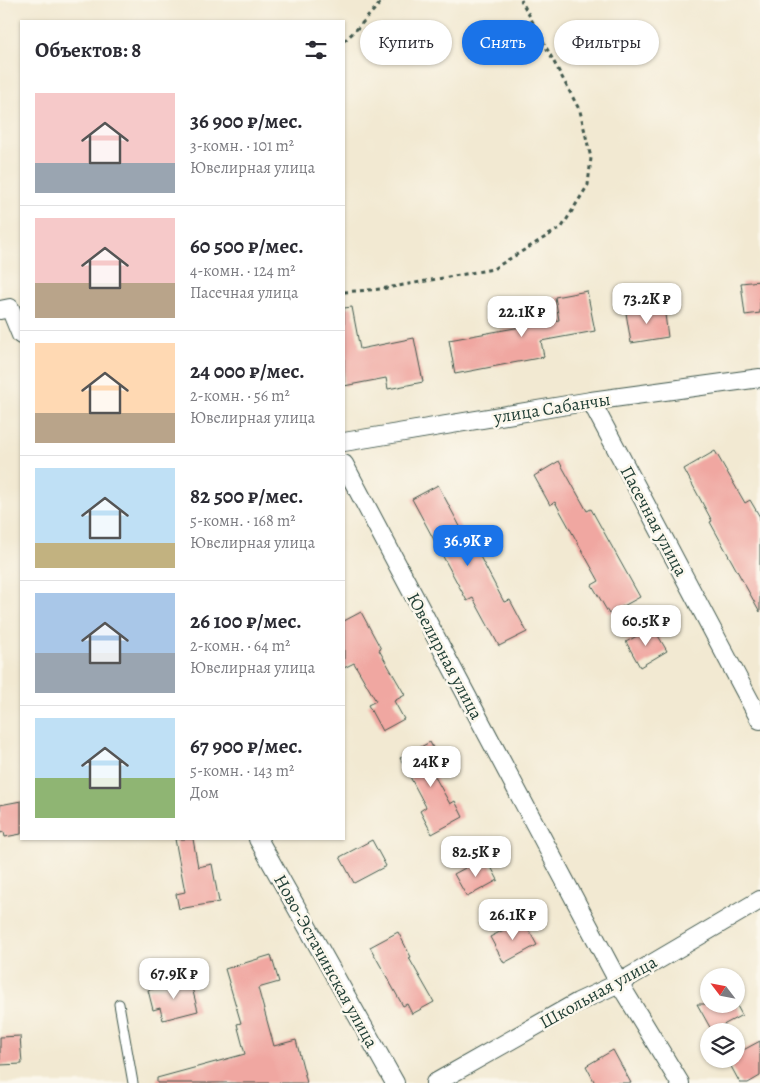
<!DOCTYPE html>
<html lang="ru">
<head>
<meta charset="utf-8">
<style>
	:root { --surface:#fff; --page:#f2f2f3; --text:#2b2b33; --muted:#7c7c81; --line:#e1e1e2; --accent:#1a73e8 }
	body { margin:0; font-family:Alegreya,serif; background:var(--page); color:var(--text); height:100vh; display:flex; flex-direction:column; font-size:19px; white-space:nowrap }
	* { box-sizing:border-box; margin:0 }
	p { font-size:16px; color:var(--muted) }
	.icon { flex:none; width:28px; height:28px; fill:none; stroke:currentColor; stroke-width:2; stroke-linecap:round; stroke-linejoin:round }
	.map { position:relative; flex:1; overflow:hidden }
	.drawer { position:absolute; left:20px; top:20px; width:325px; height:820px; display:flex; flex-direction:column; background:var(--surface); border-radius:0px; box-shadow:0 1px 4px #0004 }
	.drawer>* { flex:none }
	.hud { position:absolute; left:360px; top:20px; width:325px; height:45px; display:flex; gap:10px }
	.needle { width:32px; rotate:302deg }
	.controls { position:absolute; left:700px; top:968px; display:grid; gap:10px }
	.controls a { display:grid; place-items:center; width:45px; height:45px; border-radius:50%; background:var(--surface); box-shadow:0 1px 4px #0004; font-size:25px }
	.price { position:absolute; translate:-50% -42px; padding:0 11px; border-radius:10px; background:#fff; color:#222; font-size:16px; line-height:32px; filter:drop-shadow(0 1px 2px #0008) }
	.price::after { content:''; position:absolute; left:50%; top:30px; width:15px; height:11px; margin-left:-8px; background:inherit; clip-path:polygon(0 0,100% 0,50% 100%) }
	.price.selected { background:var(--accent); color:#fff }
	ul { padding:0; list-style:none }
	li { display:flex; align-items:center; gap:15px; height:125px; padding:0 15px }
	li+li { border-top:1px solid var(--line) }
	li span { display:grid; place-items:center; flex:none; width:140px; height:100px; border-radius:0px; color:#555 }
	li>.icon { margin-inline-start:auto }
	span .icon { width:60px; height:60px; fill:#fffc; stroke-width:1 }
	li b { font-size:21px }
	h2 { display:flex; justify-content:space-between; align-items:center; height:60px; padding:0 15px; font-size:21px }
	.pill { padding:0 18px; border-radius:22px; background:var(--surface); box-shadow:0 1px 4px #0004; font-size:18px; line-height:45px }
	.pill.selected { background:var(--accent); color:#fff }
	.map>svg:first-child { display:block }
	.building { fill:#f0a7a1 }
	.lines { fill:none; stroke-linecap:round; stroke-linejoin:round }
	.lane-casing { stroke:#3f574c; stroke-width:11 }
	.street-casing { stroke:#3f574c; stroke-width:20 }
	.path { stroke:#3f574c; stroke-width:3; stroke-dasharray:4 4; stroke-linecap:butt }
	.lane { stroke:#fff; stroke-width:9 }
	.street { stroke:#fff; stroke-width:18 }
	.labels { text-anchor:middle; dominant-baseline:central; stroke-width:5; stroke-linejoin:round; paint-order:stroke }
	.street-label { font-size:18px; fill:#1f3d34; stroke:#fbf7ec }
</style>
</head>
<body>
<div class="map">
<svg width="760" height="1083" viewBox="0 0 760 1083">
	<rect width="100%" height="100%" fill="#fbf7ec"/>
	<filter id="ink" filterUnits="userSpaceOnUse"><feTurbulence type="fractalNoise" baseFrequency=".02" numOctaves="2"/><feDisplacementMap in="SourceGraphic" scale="10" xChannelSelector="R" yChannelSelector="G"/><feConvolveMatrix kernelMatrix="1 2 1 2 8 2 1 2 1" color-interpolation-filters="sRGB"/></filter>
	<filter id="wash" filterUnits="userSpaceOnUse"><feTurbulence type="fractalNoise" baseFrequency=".0096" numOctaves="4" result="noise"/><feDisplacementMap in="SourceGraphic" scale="20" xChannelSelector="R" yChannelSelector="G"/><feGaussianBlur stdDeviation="1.12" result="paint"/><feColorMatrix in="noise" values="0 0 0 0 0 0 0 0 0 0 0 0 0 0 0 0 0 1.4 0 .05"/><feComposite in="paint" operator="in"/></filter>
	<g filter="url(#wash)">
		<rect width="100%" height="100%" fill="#f2e9d2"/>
		<g id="blocks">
			<g class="building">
				<path d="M760,281v32l-15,2 -4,-32z"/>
				<path d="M587,291l8,40 -54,10 3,16 -89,17 -6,-34 110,-20 -4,-23z"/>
				<path d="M352,307l8,42 54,-11 9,44 -35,7 -2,-11 -42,8v-78z"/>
				<path d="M664,307l4,30 -37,6 -5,-30z"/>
				<path d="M715,451l30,52 5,-3 10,17v95l-24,-43 -26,-47 2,-1 -28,-52z"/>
				<path d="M559,461l28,50 4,-2 49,88 -31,17 -17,-29 7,-4 -44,-79 -5,3 -16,-29z"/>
				<path d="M438,485l34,64 3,-2 29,55 6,-2 17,32 -28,14 -26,-48 -6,3 -55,-102z"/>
				<path d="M361,612l20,37 -2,1 26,45 -11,6 10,18 -22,12 -14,-26 8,-4 -22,-38 -10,5v-47z"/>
				<path d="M653,627l14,24 -27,16 -14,-25z"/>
				<path d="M430,742l14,28 -10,5 16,29 5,-3 8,16 -31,17 -12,-23 6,-4 -26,-49z"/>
				<path d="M21,801v33l-16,3 -1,-5 -4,1v-28z"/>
				<path d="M175,839h18l5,28 14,-3 7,38 -40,7 -3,-15 9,-2z"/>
				<path d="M372,840l14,26 -32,17 -14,-26z"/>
				<path d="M480,860l5,8 5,-3 8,15 -31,17 -13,-23z"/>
				<path d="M523,920l14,25 -33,18 -14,-26z"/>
				<path d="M398,932l13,25 -2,1 25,44 -22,12 -5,-10 -4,2 -33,-59z"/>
				<path d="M271,955l8,27 -21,6 16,58 22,-6 11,43h-150v-5l88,-24 -8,-30 4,-1 -16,-54z"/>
				<path d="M190,980l8,31 -35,9 -3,-12 -7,2 -5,-20z"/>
				<path d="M697,1004h39l6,11 -30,16z"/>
				<path d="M20,1036l2,28 -22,1v-28z"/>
				<path d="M760,1041v35l-12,7h-8l-13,-24h9v-5z"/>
				<path d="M613,1050l18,33h-36l-9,-17z"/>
			</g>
		</g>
	</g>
	<g filter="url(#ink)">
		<use href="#blocks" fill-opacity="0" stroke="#3f574c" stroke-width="1"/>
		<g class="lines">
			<g class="lane-casing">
				<path id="lane" d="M119,1004l14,79"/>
			</g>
			<g class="street-casing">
				<g id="street">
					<path d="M0,310l10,-2 11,27"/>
					<path d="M591,401l169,319"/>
					<path d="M344,442l247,-41 169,-23"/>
					<path d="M344,464l275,519 61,100"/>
					<path d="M258,839l137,244"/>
					<path d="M435,1083l143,-81 41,-19 141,-83"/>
				</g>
			</g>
			<g class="path">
				<path d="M344,41l11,-10 28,-31"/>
				<path d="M344,292l37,-3 112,-20 69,-42 26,-42 3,-27 -11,-47 -59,-111"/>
			</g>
			<use href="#lane" class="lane"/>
			<use href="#street" class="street"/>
		</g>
	</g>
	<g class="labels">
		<g class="street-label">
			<text transform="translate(552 408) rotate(-9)">улица Сабанчы</text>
			<text transform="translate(654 521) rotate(62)">Пасечная улица</text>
			<text transform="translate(445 656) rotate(62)">Ювелирная улица</text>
			<text transform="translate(326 961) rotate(61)">Ново-Эстачинская улица</text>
			<text transform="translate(598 992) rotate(-29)">Школьная улица</text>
		</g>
	</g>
</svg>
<div class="controls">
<a><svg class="needle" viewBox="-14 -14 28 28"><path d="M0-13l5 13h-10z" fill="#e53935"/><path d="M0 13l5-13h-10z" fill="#7c7c81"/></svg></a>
<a><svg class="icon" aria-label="layers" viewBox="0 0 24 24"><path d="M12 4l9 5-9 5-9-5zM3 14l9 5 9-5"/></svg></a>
</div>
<b class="price" style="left:647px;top:325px">73.2K ₽</b>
<b class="price" style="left:522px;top:338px">22.1K ₽</b>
<b class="price selected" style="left:468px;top:567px">36.9K ₽</b>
<b class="price" style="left:646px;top:647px">60.5K ₽</b>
<b class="price" style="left:431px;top:788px">24K ₽</b>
<b class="price" style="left:476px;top:878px">82.5K ₽</b>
<b class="price" style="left:513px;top:941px">26.1K ₽</b>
<b class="price" style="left:174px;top:1000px">67.9K ₽</b>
<div class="hud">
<a class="pill">Купить</a>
<a class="pill selected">Снять</a>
<a class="pill">Фильтры</a>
</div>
<section class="drawer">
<h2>Объектов: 8<svg class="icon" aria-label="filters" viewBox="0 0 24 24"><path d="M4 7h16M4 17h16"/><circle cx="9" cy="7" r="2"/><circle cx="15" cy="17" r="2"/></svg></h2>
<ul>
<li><span style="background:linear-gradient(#f6c9c9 70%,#9aa5b1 0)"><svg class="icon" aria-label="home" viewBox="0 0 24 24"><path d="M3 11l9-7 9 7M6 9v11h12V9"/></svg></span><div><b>36 900 ₽/мес.</b><p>3-комн. · 101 m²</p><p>Ювелирная улица</p></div></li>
<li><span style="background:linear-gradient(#f6c9c9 65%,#b9a48a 0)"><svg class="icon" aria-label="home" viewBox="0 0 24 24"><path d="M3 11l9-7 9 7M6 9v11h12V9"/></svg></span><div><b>60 500 ₽/мес.</b><p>4-комн. · 124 m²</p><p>Пасечная улица</p></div></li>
<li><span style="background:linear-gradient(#ffd9b3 70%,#b9a48a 0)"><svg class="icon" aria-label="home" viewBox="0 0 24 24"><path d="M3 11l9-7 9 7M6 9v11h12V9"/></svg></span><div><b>24 000 ₽/мес.</b><p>2-комн. · 56 m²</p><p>Ювелирная улица</p></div></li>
<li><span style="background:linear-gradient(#bfe0f5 75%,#c2b280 0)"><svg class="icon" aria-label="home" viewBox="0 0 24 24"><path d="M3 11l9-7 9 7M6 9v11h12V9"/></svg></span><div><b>82 500 ₽/мес.</b><p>5-комн. · 168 m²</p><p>Ювелирная улица</p></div></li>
<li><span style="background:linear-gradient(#a9c7e8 60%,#9aa5b1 0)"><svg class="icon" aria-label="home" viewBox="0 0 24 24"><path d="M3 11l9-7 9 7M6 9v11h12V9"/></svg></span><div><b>26 100 ₽/мес.</b><p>2-комн. · 64 m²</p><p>Ювелирная улица</p></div></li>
<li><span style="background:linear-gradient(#bfe0f5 60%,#8fb573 0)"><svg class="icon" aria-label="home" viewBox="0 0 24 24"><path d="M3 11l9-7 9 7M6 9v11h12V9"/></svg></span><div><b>67 900 ₽/мес.</b><p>5-комн. · 143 m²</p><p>Дом</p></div></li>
</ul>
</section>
</div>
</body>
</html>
